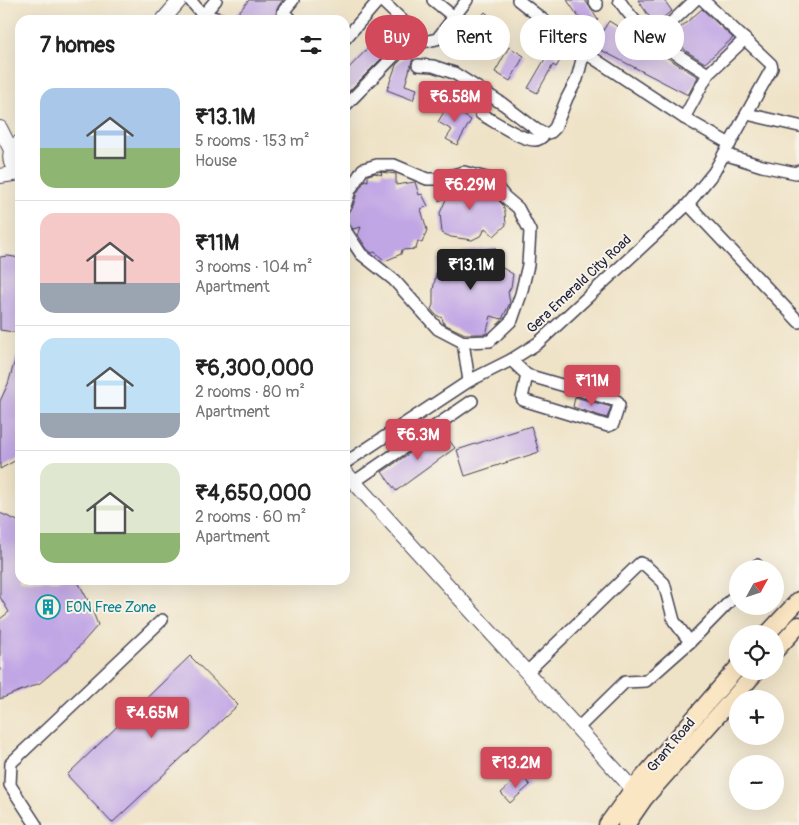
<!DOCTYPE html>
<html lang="en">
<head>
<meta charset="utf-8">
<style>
	:root { --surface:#fff; --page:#f6f6f6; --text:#222; --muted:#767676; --line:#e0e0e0; --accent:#d1495b }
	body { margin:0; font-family:Pangolin,sans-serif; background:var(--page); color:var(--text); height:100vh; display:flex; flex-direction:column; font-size:19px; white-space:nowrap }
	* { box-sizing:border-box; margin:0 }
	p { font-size:16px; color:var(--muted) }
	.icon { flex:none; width:28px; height:28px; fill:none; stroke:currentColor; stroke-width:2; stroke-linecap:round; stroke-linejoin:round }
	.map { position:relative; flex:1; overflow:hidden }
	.details { position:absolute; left:15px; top:15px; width:335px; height:570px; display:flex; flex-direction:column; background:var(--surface); border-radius:15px; box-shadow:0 5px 20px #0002 }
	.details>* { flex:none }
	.hud { position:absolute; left:365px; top:15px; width:359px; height:45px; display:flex; gap:10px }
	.needle { width:32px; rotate:50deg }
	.buttons { position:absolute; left:729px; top:560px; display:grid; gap:10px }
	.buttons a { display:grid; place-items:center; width:55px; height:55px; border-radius:50%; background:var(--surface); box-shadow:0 5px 20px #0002; font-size:25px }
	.price { position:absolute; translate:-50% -42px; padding:0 11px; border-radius:5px; background:var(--accent); color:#fff; font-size:16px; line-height:32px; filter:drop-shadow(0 1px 2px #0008) }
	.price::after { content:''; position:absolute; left:50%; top:30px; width:15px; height:11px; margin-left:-8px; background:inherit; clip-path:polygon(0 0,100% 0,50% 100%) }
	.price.current { background:#222; color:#fff }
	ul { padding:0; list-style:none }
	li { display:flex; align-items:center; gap:15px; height:125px; padding:0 25px }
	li+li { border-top:1px solid var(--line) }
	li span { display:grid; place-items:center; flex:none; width:140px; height:100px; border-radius:15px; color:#555 }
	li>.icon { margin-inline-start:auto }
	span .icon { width:60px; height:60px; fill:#fffc; stroke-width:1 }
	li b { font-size:21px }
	h2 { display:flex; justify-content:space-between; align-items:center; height:60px; padding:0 25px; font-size:21px }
	.chip { padding:0 18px; border-radius:22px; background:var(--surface); box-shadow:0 5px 20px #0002; font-size:18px; line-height:45px }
	.chip.current { background:var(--accent); color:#fff }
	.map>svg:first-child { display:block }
	.building { fill:#c1a6e5 }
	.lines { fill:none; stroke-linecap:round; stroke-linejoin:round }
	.minor-casing { stroke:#413f50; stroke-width:14 }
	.tertiary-casing { stroke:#413f50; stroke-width:16 }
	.secondary-casing { stroke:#413f50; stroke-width:19 }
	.minor { stroke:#fff; stroke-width:11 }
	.tertiary { stroke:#fff; stroke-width:14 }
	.secondary { stroke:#fbe6c3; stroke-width:16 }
	.labels { text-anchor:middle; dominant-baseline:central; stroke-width:4; stroke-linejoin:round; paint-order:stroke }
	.street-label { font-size:14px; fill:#22223b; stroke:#f7f3e8 }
	.culture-label { font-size:14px; fill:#0d838f; stroke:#f7f3e8; text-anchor:start }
</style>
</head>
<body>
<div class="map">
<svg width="799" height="825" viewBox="0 0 799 825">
	<rect width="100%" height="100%" fill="#f7f3e8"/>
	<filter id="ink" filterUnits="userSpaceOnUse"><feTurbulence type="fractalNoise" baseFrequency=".02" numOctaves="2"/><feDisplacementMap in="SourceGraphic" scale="10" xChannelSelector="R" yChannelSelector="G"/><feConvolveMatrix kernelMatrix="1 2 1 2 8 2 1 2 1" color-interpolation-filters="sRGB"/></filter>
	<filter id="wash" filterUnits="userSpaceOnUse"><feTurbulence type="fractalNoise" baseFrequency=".0096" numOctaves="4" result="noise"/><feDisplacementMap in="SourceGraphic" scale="20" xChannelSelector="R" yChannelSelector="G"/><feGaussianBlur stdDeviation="1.12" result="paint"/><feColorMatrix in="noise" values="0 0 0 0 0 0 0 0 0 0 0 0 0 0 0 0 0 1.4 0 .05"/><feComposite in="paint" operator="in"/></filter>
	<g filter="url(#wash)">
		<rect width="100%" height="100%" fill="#efe3c7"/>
		<g id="blocks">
			<g class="building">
				<path d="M249,0h34l-6,8 -1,6 -5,6h-39z"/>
				<path d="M567,0h18l13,20 -12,8z"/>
				<path d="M638,0h26l8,11 -18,13z"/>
				<path d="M702,9l31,29 -28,25 -19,-12 -14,-16z"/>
				<path d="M485,12l12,10 -13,16 -13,-10z"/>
				<path d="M609,21l89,56 -10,18 -95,-49z"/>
				<path d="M391,24l14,13 -14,12 -46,46v-23z"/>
				<path d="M509,47l15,9 -14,25 -15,-9z"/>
				<path d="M549,52l12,7 -5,8 -3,-2 -16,28 -9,-5z"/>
				<path d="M406,55l7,3 -8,27 12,4 -4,11 -26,-10 9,-25z"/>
				<path d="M449,103l13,7 -2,3 11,7 -14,25 -11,-6 6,-9 -14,-8z"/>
				<path d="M381,172l15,2v11l19,-3 4,13 3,-1 6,12 -7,3 6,21 -5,13 -4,-2 -2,8 -14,1 -1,4 -16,7 -10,-9 -3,1 -5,-4 -9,-14 3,-8 -8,2 -7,-8v-8l6,-4 5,-16 8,-13 3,1v-6l7,-2 7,2z"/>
				<path d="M464,180l22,6 7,8 -2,3 6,2 6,6 2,7 1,13 -12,11 -9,-8 -3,7 -10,5 -21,-3 -9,-4 -2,-20 7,-16 -8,4 -1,-12 1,-3 15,-4 3,4 4,-5z"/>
				<path d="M495,248l4,18 14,8 -2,13 -3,5 2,11 -8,16 -11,-3 -5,18h-21l-21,-10 -2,-6 -6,-3 -5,-6 2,-4v-15l6,-31 22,-5 1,-2z"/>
				<path d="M8,256l12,2v75l-20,-3v-73z"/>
				<path d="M18,350h2v108l-20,11v-68l8,-17z"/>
				<path d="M575,397l36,10 -4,11 -34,-11z"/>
				<path d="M531,426l8,26 -74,24 -8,-26z"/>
				<path d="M442,431l13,17 -59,43 -14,-19z"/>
				<path d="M0,513l20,9v58h57l12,22 9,23 -29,33 -29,25 -40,16v-80l9,-7 -9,-15z"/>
				<path d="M190,656l48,49 -126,118 -45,-48z"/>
				<path d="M521,775l9,10 -20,18 -9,-10z"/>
			</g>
		</g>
	</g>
	<g filter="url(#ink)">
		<use href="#blocks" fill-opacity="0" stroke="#413f50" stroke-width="1"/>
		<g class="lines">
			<g class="minor-casing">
				<g id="minor">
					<path d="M190,0l17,20"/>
					<path d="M381,0l43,41"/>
					<path d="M433,0l21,17"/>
					<path d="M518,0l66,52 100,66 46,26"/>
					<path d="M594,0l3,5"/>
					<path d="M619,0c21,34 56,53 89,74"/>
					<path d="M204,15l20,5"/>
					<path d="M199,20l17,-20"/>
					<path d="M291,20l-8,-8 10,-12"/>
					<path d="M345,39l34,-39"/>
					<path d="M654,39l41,-39"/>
					<path d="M418,65l15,1 21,7 49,31 34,26 8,4 6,-2 4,-4 12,-30 10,-19 7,-27"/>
					<path d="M345,106l51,-52 9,-8 32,-7 30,-39"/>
					<path d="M481,114c13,7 40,26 54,26 5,0 7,-3 10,-6"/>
					<path d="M747,114l52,12"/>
					<path d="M684,118l24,-44 37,-35"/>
					<path d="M724,154l38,12 34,7 3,-2"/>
					<path d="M688,204l111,118"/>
					<path d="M345,206l5,-16 13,-21 14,-4h17l33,14h11l26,-7 26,7 15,18 13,11 12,23 -2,34 -7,29 -9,26 -22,21 -27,1 -25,-13 -44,-49 -33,-26 -16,-24"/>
					<path d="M463,342l6,39"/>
					<path d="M511,360l16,15 -5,23 1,2 85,26 5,-2 6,-19 -2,-4 -90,-26"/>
					<path d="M345,463l124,-82 42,-21 27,-17 150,-139 26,-32 58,-104 -1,-4 -68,-64"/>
					<path d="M354,482l118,-81"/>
					<path d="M754,569l3,-4"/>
					<path d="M690,642l48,-49"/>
					<path d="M527,672l113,-109 6,3 18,17 10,38 16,21 -44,39 -21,1 -47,46"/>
					<path d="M36,825l-26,-40 1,-22 151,-143"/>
				</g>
			</g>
			<g class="tertiary-casing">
				<g id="tertiary">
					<path d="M163,20l17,-20"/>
					<path d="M0,128l11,22"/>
					<path d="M20,142c-13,7 -13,23 0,30"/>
					<path d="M0,176l20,-3"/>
					<path d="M345,472l295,325"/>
				</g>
			</g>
			<g class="secondary-casing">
				<g id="secondary">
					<path d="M767,634l32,-34"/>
					<path d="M775,651l24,-26"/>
					<path d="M607,825l26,-36 105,-122"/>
					<path d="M626,825l18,-26 113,-128"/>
				</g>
			</g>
			<use href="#minor" class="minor"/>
			<use href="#tertiary" class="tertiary"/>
			<use href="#secondary" class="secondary"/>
		</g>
	</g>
	<defs>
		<g id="building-ring" transform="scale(1.25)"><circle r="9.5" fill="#f7f3e8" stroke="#0f9aa8" stroke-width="1.5"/><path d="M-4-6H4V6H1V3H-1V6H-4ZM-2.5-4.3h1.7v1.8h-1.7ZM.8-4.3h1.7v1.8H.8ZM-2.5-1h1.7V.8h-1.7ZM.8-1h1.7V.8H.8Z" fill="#0f9aa8"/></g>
	</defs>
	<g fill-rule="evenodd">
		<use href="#building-ring" x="48" y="607"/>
	</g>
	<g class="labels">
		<g class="street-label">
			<text transform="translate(579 284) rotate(-43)">Gera Emerald City Road</text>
			<text transform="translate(671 745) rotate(-50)">Grant Road</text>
		</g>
		<g class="culture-label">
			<text x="66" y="607">EON Free Zone</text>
		</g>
	</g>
</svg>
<div class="buttons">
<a><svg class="needle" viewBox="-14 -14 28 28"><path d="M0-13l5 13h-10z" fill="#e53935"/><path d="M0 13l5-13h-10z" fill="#767676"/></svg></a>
<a><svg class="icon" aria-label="locate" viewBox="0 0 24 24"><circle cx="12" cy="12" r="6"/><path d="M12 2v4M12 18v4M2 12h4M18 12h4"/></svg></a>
<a>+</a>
<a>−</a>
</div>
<b class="price" style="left:455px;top:123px">₹6.58M</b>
<b class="price" style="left:470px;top:211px">₹6.29M</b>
<b class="price current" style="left:471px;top:291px">₹13.1M</b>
<b class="price" style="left:592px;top:407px">₹11M</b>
<b class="price" style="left:418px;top:461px">₹6.3M</b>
<b class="price" style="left:152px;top:739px">₹4.65M</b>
<b class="price" style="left:516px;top:789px">₹13.2M</b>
<div class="hud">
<a class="chip current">Buy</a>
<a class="chip">Rent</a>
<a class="chip">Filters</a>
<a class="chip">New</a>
</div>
<section class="details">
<h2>7 homes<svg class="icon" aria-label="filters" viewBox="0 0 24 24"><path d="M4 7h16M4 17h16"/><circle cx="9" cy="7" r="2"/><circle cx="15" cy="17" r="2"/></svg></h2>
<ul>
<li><span style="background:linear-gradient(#a9c7e8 60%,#8fb573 0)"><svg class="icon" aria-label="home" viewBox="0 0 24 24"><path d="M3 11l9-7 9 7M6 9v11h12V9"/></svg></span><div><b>₹13.1M</b><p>5 rooms · 153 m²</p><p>House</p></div></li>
<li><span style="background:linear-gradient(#f6c9c9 70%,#9aa5b1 0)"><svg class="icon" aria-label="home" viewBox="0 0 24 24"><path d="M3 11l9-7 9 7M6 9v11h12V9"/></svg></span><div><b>₹11M</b><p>3 rooms · 104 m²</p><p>Apartment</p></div></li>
<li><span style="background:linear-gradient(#bfe0f5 75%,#9aa5b1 0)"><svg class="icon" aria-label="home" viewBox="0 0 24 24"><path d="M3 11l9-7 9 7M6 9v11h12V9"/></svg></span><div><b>₹6,300,000</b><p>2 rooms · 80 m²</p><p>Apartment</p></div></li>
<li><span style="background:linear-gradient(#dfe7d0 70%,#8fb573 0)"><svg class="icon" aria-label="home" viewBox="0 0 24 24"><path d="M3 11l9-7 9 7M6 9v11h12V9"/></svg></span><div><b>₹4,650,000</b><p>2 rooms · 60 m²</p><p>Apartment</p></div></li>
</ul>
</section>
</div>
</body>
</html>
